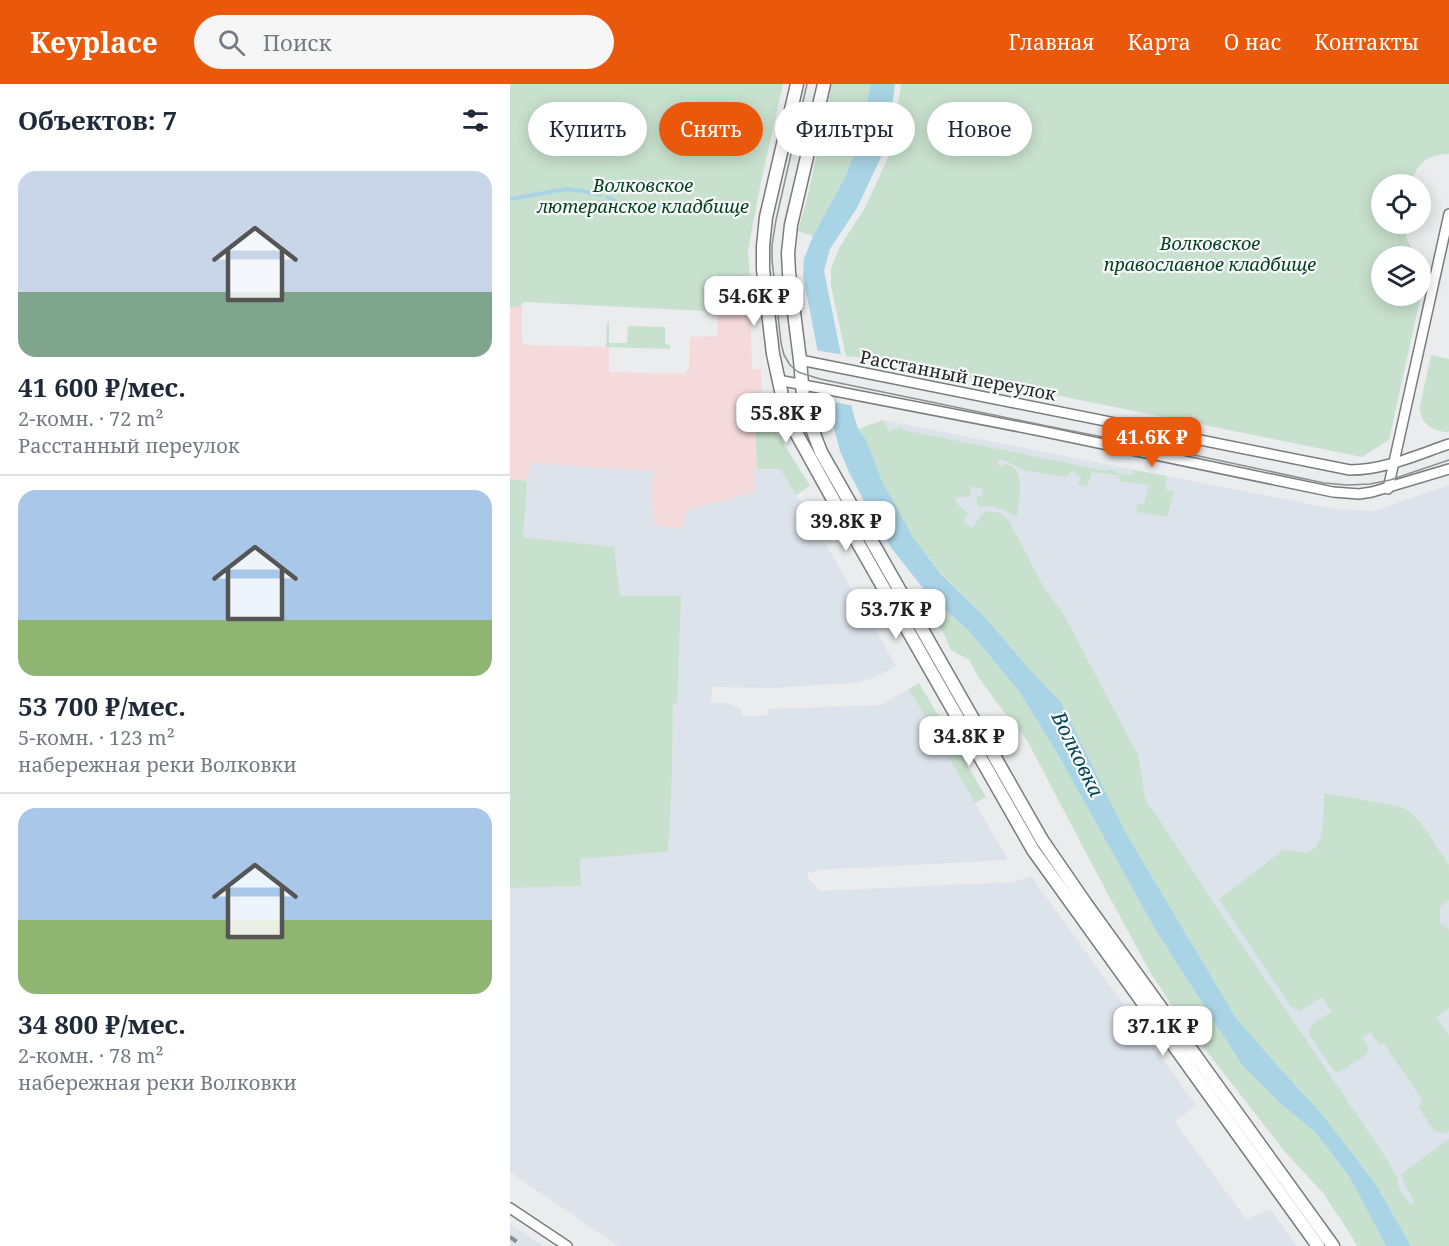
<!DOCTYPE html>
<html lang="ru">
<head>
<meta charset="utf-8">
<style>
	:root { --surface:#fff; --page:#f6f6f7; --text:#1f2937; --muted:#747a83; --line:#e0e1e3; --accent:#ea580c }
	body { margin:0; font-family:"Noto Serif",serif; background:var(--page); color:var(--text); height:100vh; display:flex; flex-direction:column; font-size:22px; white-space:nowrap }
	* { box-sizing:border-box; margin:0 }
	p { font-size:20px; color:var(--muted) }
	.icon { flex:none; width:33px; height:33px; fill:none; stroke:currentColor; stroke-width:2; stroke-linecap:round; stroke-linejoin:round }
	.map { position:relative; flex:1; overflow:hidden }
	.side { display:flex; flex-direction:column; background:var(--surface); width:510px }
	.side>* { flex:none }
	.banner { position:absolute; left:18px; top:18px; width:570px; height:54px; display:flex; gap:12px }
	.fabs { position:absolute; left:861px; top:90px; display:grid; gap:12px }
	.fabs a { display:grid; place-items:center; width:60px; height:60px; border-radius:50%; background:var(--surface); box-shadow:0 3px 15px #0003; font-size:30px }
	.price { position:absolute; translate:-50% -51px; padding:0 14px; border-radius:12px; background:#fff; color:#222; font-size:20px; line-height:39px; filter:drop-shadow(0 2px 3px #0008) }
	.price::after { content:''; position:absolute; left:50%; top:36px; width:18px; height:14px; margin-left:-9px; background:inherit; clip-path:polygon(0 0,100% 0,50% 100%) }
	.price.active { background:var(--accent); color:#fff }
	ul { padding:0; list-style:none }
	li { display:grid; align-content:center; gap:12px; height:318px; padding:0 18px }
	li+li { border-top:2px solid var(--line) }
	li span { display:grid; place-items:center; height:186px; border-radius:18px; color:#555 }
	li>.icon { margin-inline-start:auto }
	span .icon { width:108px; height:108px; fill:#fffc; stroke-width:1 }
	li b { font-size:26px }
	h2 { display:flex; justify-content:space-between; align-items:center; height:72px; padding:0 18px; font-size:26px }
	.chip { padding:0 21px; border-radius:27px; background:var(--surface); box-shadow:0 3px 15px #0003; font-size:21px; line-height:54px }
	.chip.active { background:var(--accent); color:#fff }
	header { display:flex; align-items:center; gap:36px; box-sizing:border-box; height:84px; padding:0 30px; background:var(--accent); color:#fff }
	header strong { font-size:28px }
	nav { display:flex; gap:33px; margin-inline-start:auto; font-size:21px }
	.search { width:420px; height:54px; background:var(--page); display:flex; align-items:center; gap:15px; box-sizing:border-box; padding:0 21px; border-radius:33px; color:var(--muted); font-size:22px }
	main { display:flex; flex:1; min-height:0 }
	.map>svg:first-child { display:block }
	.built { fill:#dde3eb }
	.medical { fill:#f5dadc }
	.green { fill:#c8e1ce }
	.water { fill:#a8d4e5 }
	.pier { fill:#ebeced }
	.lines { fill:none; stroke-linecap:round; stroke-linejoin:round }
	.stream { stroke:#a8d4e5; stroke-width:4 }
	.minor-casing { stroke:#7a7b7c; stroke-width:12 }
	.tertiary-casing { stroke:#7a7b7c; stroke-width:15 }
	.minor { stroke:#fff; stroke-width:9 }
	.tertiary { stroke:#fff; stroke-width:12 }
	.tram { stroke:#8d8e8e; stroke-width:1.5 }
	.rail { stroke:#8d8e8e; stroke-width:4; stroke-dasharray:8 8; stroke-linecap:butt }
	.labels { text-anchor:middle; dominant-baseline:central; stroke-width:4.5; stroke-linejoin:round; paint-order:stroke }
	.park-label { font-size:18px; font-style:italic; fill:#013f1e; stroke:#f8f9fa }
	.street-label { font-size:18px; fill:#252525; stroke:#f8f9fa }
	.water-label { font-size:20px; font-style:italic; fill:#024455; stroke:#f8f9fa }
</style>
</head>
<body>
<header>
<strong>Keyplace</strong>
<div class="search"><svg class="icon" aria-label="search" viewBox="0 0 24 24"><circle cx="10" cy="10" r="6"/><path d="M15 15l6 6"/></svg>Поиск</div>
<nav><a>Главная</a><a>Карта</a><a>О нас</a><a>Контакты</a></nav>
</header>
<main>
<section class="side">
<h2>Объектов: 7<svg class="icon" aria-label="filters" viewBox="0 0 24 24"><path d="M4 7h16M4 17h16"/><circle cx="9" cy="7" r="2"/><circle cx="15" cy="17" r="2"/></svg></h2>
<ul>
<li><span style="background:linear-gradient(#c9d6e8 65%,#7fa58c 0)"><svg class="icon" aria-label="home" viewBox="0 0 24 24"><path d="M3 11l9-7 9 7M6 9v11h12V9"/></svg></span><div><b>41 600 ₽/мес.</b><p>2-комн. · 72 m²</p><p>Расстанный переулок</p></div></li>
<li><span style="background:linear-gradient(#a9c7e8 70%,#8fb573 0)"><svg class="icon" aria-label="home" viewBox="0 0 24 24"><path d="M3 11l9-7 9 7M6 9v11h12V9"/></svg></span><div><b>53 700 ₽/мес.</b><p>5-комн. · 123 m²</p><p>набережная реки Волковки</p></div></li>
<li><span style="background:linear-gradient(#a9c7e8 60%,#8fb573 0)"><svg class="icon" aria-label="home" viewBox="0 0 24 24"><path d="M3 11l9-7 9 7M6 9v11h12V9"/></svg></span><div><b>34 800 ₽/мес.</b><p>2-комн. · 78 m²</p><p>набережная реки Волковки</p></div></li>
</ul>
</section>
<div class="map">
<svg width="939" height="1162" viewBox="0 0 939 1162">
	<rect width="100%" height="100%" fill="#ebeced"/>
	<g class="built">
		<path d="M373,336l451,89 40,2 75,-26v761h-18z"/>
		<path d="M19,379l125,8 -3,36 32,21 3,-18 69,-18 -1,-23h26l37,60 79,137 -23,12 -19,5 -81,5 -61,-1 -1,16h14l11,3 6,5v5l26,-1v-6l113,-4 28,-16 99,171 -190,10 -1,2h-9v6l12,13 193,-9 18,-6 165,229 -21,17 71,97 24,-10 27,37h-679l-108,-74v-284l71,-2 -1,-27 88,-7 4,-77 1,-72h3l1,-14 -57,-93 -7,-49 -91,-10z"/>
		<path d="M0,1140l33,22h-33z"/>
	</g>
	<path class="medical" d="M12,220v39l4,2 83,2v25l76,2 1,-3 3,-1 1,-33 28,-1 -1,-25 33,-1 2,59h9l2,42 -8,1 2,57h-3l1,23 -68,18 -4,19 -30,-4 1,-17 -3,-1 2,-36 -123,-8 -3,18 -17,-2v-172h7z"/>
	<g class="green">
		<path d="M0,0h273l-22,98 -13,68 3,43 -38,2 -8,16 -180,-9 -8,5h-7z"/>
		<path d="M322,0h39l-17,71 -10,24 -31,57 -15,-5 10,-36z"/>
		<path d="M391,0h548v70c-22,0 -32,10 -39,30h-28v40h22c1,14 5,24 16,32h-38v40h38v-39l8,6 -39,177 -27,17 -481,-97 -35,-4 -15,-70v-17l8,-21 26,-40 26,-57z"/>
		<path d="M97,238h2v21h18l1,-17 37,1v17l5,1v4l-64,-2z"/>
		<path d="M921,271l18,4v72l-1,1c-16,0 -29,-10 -28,-26z"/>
		<path d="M259,331l6,15 35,56 -14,9 -16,-26h-23l-2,-53z"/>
		<path d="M373,336l6,11 11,-4 4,3 202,41 3,-2 5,1 2,3 16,2 1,-5 34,6 -2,13 9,2 -7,26 -31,-5 1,-8h7l5,-19 -29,-4 -1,-6 -27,-3 -5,15 -10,-3 4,-6 -8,-7 -8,6 -42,-7 -17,-9 -7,-2 -1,6 5,1 1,-2c23,1 15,37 13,53 -13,-6 -22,-13 -38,-10l-3,-10 7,-3 -1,-6 -11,-1 -1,9 -15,2 3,7 10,8 -4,9 8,6 13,-17 15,2 9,8 33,63 23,33 73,138 7,42 3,8 7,8 60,92 173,256 9,17 2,11 12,16 3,-4 -9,-15 -4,-12 48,-35v107h-38l-36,-63 -54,-70 -44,-48 -41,-47 -110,-185 -65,-131 -29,-30 -48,-56 -43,-43 -28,-36 -31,-56 -16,-40 -8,-12z"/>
		<path d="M0,395l17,2 -4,56 91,10 6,49h61l-4,106 -1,1 -3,1 -1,71 -4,77 -88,7 1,27 -71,2z"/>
		<path d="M425,518l34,29 49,59 35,56 102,183 87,136 39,39 33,27 35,45 37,70h-29l-6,-11 -28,-42 -38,-41 -108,-139 -27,-41 -63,-117 -60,-115 -27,-33 -23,-32 -8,-15 -18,-10 -8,-18 -11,-13 -4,-13z"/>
		<path d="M409,599l67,114 -11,6 -66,-114z"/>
		<path d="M814,709l51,9 26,5 8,4 11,11 29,43v35l-9,8v15l9,6v79l-13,10 13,18v95c-14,9 -22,-12 -30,-23v-2l4,-5 -39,-57 -4,1 -4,-6 -1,1 -4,-8 -9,5 7,11 -2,6 -24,16 -6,2 -3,-1 -25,-36c1,-14 12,-17 23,-23l-10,-15 -22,14 -9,-4 -72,-108 64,-49c8,0 18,3 25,2 18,-4 15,-44 16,-59z"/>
	</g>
	<path class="water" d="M361,0h24l-4,32 -9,39 -25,53 -27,41 -6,22 28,138 6,20 8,11 16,41 31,56 28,37 43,42 48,56 29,30 65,131 110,185 41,47 44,48 54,70 36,63h-25l-37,-70 -35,-45 -33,-27 -39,-39 -87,-136 -102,-183 -35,-56 -49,-59 -39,-34 -38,-48 -28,-48 -15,-29 -9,-21 -11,-42 -26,-133 1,-17 9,-23 31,-57 10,-24z"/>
	<path class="pier" d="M305,266l29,5 10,51 -30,-6z"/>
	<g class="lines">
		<g class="stream">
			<path d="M97,113c20,11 39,17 60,6"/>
			<path d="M0,115l56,-10 16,2 18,4"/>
		</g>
		<g class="minor-casing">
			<g id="minor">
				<path d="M290,276l550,110c34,0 67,-15 99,-26"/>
				<path d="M268,296l263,51 292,61 26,2 13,-2 77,-23"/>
				<path d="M878,405l61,-275"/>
				<path d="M0,1124l57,38"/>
			</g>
		</g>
		<g class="tertiary-casing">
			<g id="tertiary">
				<path d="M287,0l-31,133 -3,29v23l10,85 12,55 9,20 36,65 203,356 285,396"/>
				<path d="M314,0l-33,141 -3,28 1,20 11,87 4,48 17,44 221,388 44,64 247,342"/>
			</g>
		</g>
		<use href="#minor" class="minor"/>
		<use href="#tertiary" class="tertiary"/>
		<path class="tram" d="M297,0l-31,136 -4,25v15l9,83 3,12 6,10 8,7 22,7 222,46 152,30 130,28 23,2 23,-1 20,-4 59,-20"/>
		<path class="rail" d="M0,1153l13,9"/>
	</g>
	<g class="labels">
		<g class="park-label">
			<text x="133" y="101">Волковское<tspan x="133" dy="21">лютеранское кладбище</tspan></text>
			<text x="700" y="159">Волковское<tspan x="700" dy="21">православное кладбище</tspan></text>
		</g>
		<g class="street-label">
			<text transform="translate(448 291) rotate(11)">Расстанный переулок</text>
		</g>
		<g class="water-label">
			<text transform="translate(568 670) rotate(64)">Волковка</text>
		</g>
	</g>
</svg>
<div class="fabs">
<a><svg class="icon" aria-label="locate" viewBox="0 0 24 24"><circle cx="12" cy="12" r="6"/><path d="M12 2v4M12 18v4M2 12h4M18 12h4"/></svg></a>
<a><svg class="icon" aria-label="layers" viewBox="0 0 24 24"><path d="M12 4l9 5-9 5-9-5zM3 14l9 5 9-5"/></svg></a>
</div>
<b class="price" style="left:244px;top:243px">54.6K ₽</b>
<b class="price" style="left:276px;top:360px">55.8K ₽</b>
<b class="price active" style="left:642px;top:384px">41.6K ₽</b>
<b class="price" style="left:336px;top:468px">39.8K ₽</b>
<b class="price" style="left:386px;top:556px">53.7K ₽</b>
<b class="price" style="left:459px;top:683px">34.8K ₽</b>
<b class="price" style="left:653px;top:973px">37.1K ₽</b>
<div class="banner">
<a class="chip">Купить</a>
<a class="chip active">Снять</a>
<a class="chip">Фильтры</a>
<a class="chip">Новое</a>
</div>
</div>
</main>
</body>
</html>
